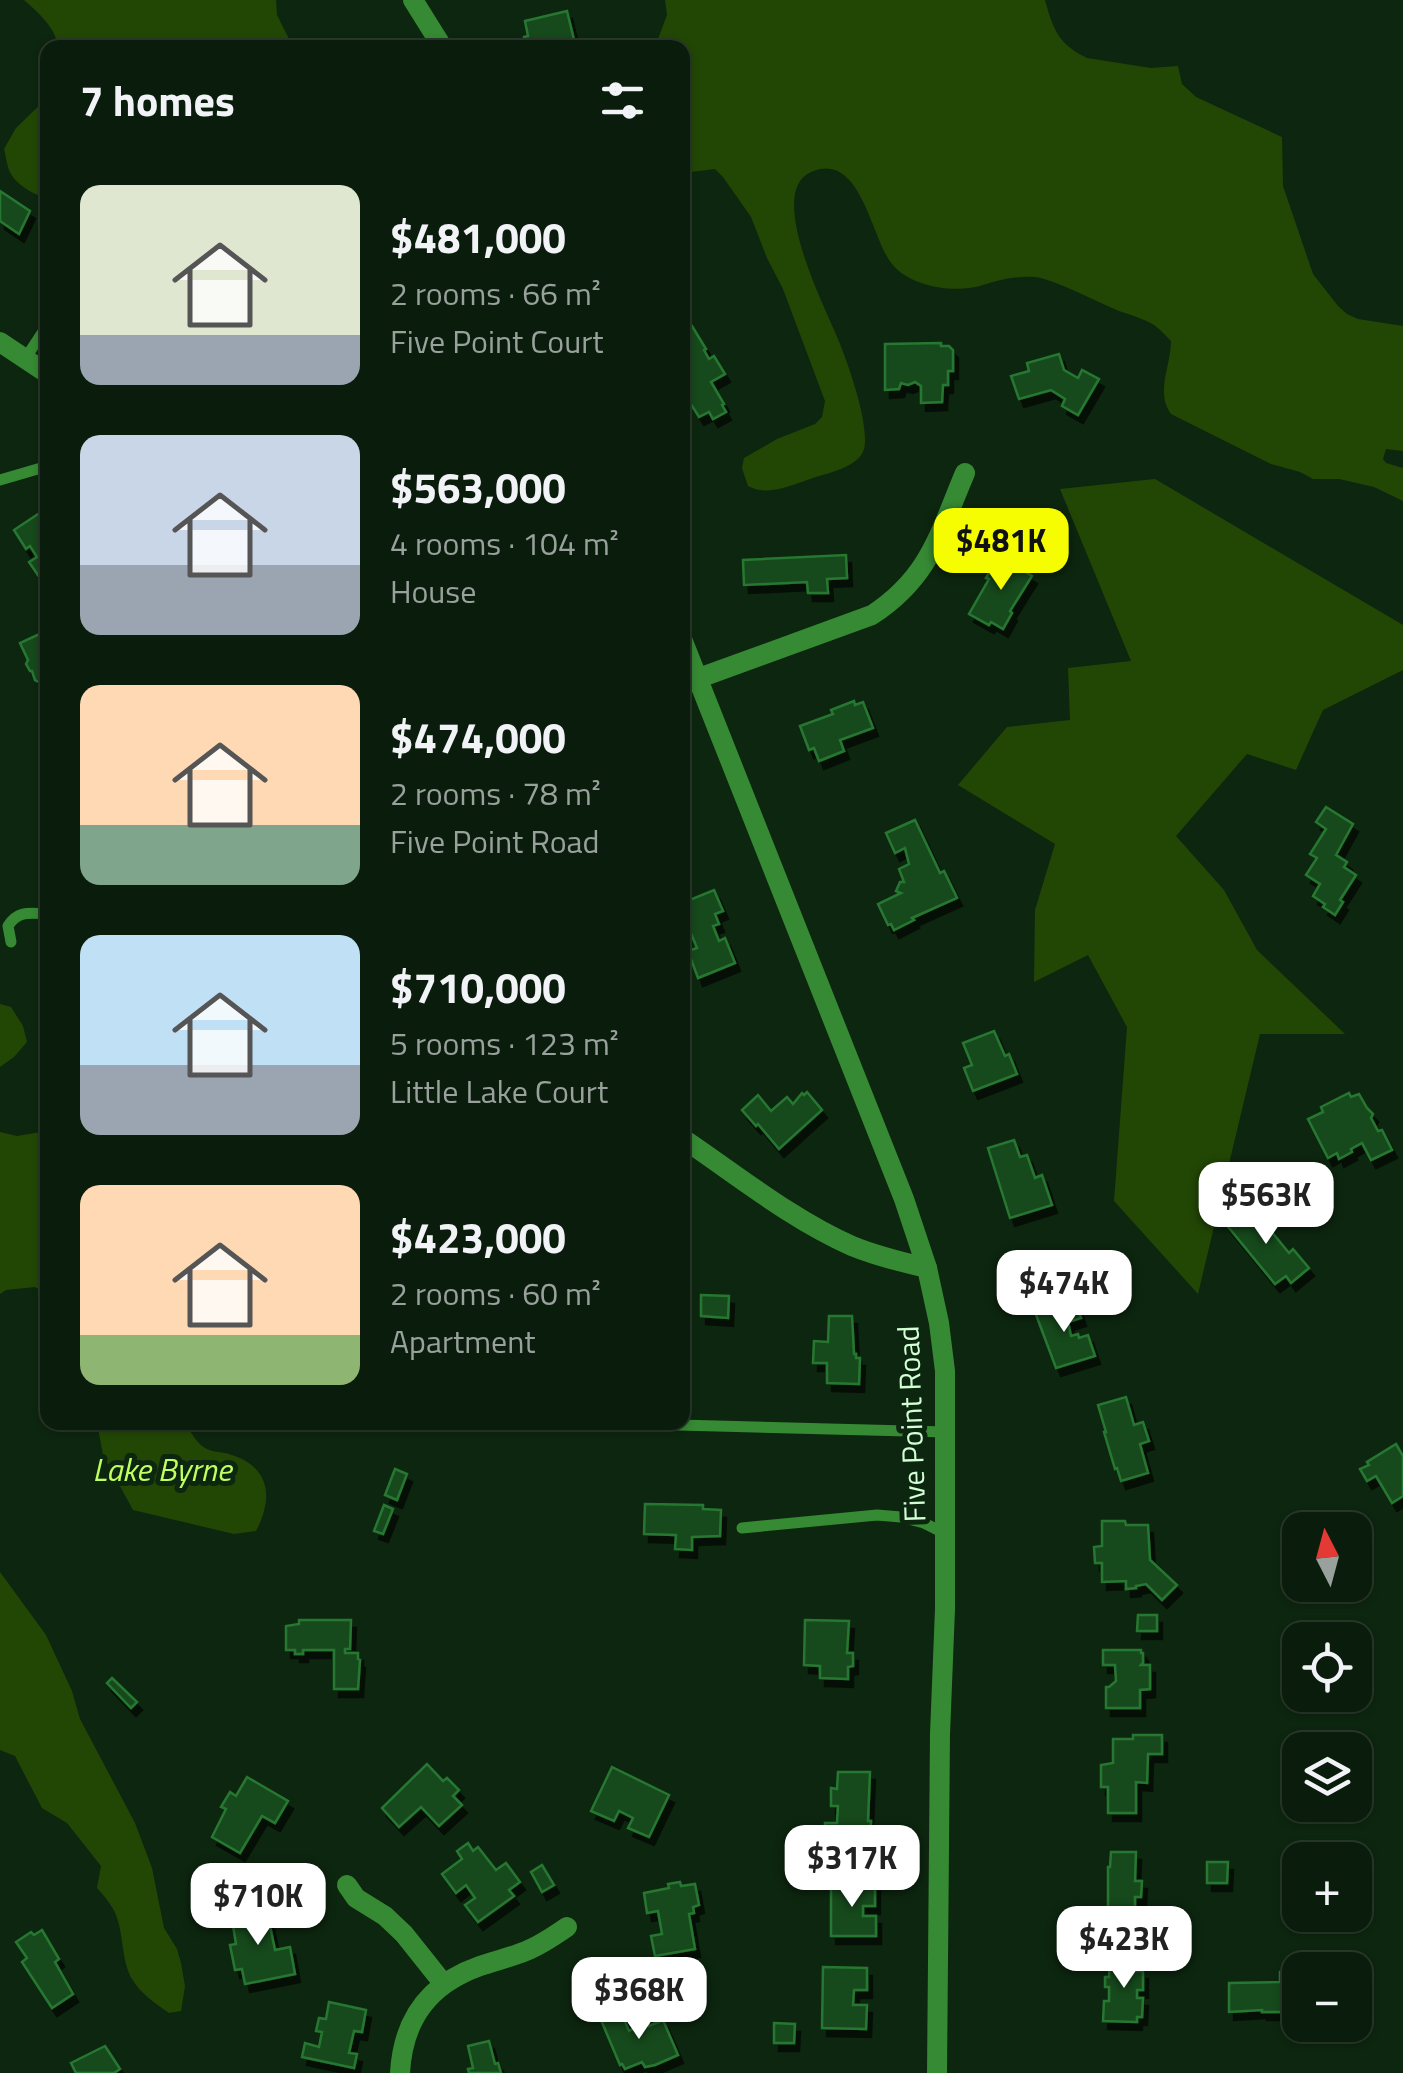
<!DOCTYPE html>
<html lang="en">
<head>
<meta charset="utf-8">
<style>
	:root { --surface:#0a1c0b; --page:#182919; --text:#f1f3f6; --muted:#99a19d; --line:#2a3a2c; --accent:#f5fd00 }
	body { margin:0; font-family:"Titillium Web",sans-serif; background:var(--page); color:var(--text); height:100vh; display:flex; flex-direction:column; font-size:38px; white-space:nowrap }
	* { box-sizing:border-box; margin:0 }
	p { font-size:32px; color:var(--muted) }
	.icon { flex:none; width:55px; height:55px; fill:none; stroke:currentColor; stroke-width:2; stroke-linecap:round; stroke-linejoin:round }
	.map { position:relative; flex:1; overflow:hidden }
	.details { position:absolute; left:40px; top:40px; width:650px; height:1390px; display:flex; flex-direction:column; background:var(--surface); border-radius:20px; box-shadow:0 2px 8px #0004,0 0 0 2px var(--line) }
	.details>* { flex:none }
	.needle { width:65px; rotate:354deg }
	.controls { position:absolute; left:1282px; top:1512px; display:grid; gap:20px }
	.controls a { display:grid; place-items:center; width:90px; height:90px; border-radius:20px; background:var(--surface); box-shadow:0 2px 8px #0004,0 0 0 2px var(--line); font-size:50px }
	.price { position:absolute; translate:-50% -85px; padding:0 22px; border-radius:20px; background:#fff; color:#222; font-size:32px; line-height:65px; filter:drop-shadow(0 2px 5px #0008) }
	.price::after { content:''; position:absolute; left:50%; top:60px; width:30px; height:22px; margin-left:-15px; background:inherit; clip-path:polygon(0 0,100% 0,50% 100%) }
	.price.on { background:var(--accent); color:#111 }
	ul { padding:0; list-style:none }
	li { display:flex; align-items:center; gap:30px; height:250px; padding:0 40px }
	li span { display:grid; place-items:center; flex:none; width:280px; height:200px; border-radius:20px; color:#555 }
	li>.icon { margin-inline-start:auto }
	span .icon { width:120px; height:120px; fill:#fffc; stroke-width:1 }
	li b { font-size:42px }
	h2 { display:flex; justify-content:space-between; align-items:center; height:120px; padding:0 40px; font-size:42px }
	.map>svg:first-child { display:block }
	.water { fill:#224705 }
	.building { fill:#17491e; stroke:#277731; stroke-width:2.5; filter:url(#shadow) }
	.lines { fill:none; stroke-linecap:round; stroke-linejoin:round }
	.service { stroke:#368a33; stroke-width:11 }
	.minor { stroke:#368a33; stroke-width:20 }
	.labels { text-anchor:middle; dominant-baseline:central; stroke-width:10; stroke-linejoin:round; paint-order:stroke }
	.street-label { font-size:30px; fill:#d2ffd4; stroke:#0d260f }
	.water-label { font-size:32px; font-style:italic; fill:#c0ff60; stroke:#0d260f }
</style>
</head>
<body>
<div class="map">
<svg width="1403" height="2073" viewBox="0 0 1403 2073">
	<defs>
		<filter id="shadow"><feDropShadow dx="5" dy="8" stdDeviation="0" flood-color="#0009"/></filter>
	</defs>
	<rect width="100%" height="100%" fill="#0d260f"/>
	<g class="water">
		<path d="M24,0h252l1,15 16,32h-235c-2,-19 -20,-35 -34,-47z"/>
		<path d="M665,0h380c8,29 13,44 42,58l64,10 27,-2 4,18 14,13 86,40 1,49 30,88 25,32 9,8 11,5 45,7v125l-17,-2 -3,10 3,4 17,5v33l-29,-14 -35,-8h-26l-13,-7 -29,-8 -100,-50c-16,-22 0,-48 0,-73 -5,-5 -11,-12 -17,-16 -10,-6 -23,-10 -35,-14 -20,-8 -65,-32 -84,-34 -18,-1 -34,2 -52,8 -27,9 -73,2 -91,-21 -21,-26 -31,-114 -81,-92 -46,20 15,137 27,167 10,24 32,86 26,110 -5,18 -36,24 -51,29 -21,7 -45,19 -65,8l-6,-18 2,-10 33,-19 38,-15 7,-7 3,-16 -42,-112 -16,-31 -16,-41 -28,-40 -8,-8 -32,4 -1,-125 -27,-1 12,-32z"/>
		<path d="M47,98l1,100c-12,-2 -30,-12 -37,-24 -4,-6 -5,-18 -7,-25l12,-21z"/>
		<path d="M1155,479l248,146v45l-80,40 -27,60 -49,-16 -71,82 48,54 33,60 88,84h-85l-62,260 -84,-93 13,-174 -39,-72 -54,27 1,-72 20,-66 -97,-59 49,-58 63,-7 -2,-52 63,-7 -71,-172z"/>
		<path d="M0,1004l11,3 12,19 4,16 -13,15 -14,10z"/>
		<path d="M47,1131v163l-12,-7 -29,3 -6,4v-162l17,4z"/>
		<path d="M97,1423h88c5,7 12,21 20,25 6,4 17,4 24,6 41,12 45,43 27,77l-22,3 -101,-24 -30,-55z"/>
		<path d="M0,1572l46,63 26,56 8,28 55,104 17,45 12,60 13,21 4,14 4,23 -4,25 -12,2c-13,-9 -29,-20 -37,-34 -11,-19 -8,-44 -16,-64 -4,-10 -11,-18 -19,-27l4,-22 -34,-43 -25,-15 -27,-52 -15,-6z"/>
	</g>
	<g class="building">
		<path d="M567,11l9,37h-49l-3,-11 4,-1 -3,-15z"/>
		<path d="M0,191l30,20 -11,23 -19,-13z"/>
		<path d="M692,326l14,23 -2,1 5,9 5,-3 11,18 -14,8 13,22 -2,1 4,7 -13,7 -4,-7 -10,5 -17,-27v-59z"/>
		<path d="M941,343v3h8l4,4v21h-5v14h-5l-1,17 -21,1v-17l-6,-4 -7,3 -7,-2 -2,6 -14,1v-46z"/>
		<path d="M1059,354l5,16 14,8 4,-8 17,9 -21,36 -16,-9 3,-7 -14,-9 -32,9 -8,-23 18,-5 -2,-8z"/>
		<path d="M47,508l1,64 -8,6 -11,-16 8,-5 -7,-11 -4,3 -12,-19z"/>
		<path d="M846,555l1,23 -20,1 1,14h-20l-1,-11 -63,3 -1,-25z"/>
		<path d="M1003,556l22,13 -1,2 8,5 -22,35 2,2 -9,16 -12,-7 -2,3 -20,-11 20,-35 -3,-1 9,-16 3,2z"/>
		<path d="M48,630v53l-3,2 -2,-5 -4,2 -4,-2 -3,-9h-2l-4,-7 2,-4 -8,-17z"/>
		<path d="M854,701l1,4 8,-3 10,26 -33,12 4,11 -25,10 -5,-13 -5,2 -9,-24 33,-12 -2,-4z"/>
		<path d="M1326,807l27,17 -17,31 11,7 -3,5 12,8 -16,25 3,2 -8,13 -12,-8 2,-3 -12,-8 7,-12 -14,-9 11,-17 -7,-4 16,-25 -10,-7z"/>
		<path d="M915,820l25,53 4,-2 13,27 -45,20 2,2 -20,10 -3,-6 -3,1 -10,-21 23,-11 -5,-2 4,-9h4l-5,-13 10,-5 -4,-16 -10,5 -9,-20z"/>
		<path d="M714,890l9,21 -8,3 4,10 -6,2 6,15 6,-3 10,25 -37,15 -10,-27 9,-3 -12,-29 -3,1v-17z"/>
		<path d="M994,1031l11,25 4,-2 8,20 -44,17 -9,-23 8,-3 -9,-22z"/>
		<path d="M807,1092l15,18 -43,39 -21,-25 -2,2 -14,-16 16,-15 13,16 16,-14 6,7 9,-11 2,2z"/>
		<path d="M1349,1093l2,4 8,-3 8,14 6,6 -2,4 7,13 4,-1 10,20 -21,10 -9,-17 -11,6 1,3 -13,7 -2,-6 -9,5 -20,-39 15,-7 -2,-5z"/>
		<path d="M1014,1140l6,17 7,-2 8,23 7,-3 10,30 -42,13 -22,-70z"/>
		<path d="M1249,1204l40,49 4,-4 16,19 -18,15 -5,-7 -11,8 -50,-61z"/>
		<path d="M701,1295l28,1 -1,22 -27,-2z"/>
		<path d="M1075,1301l6,17 -13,4 3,14 7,-2 1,4 9,-3 7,21 -39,12 -21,-56z"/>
		<path d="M829,1316h23l2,38h2v4h4l-1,26 -32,-1v-20h-14l1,-22 14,1z"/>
		<path d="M1126,1397l8,28 9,-3 6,19 -9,3 8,29 -27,8 -4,-13 -2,1 -11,-37h2l-8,-27z"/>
		<path d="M1396,1444l7,12v40l-11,7 -16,-27 -9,5 -7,-12 9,-4 -2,-3z"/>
		<path d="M395,1469l12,5 -10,26 -12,-5z"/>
		<path d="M645,1504l58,1v4l18,1 -1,26 -28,1v13l-17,-1 1,-14 -32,-1z"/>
		<path d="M384,1505l9,4 -10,25 -9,-3z"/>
		<path d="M1102,1521h23l1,4h22l2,35 27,25 -15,15 -16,-16 -10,2v2l-10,1v-8l-24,1v-19h-7l-1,-16 8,-1z"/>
		<path d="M1138,1615h19v16h-20z"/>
		<path d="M299,1620h52l-1,29h-5v4h13v6l2,1 -2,29h-24v-39h-31v4h-8v-4h-9v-24l13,-2z"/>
		<path d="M805,1620l44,1 -2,32h6v13l-5,1v12l-28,-1v-12l-16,-1z"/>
		<path d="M1103,1650h38v3h2v10l-2,2h9v24l-10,1v18h-34v-21h3l7,-6 -1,-16h-12z"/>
		<path d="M112,1678l25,24 -6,6 -24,-25z"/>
		<path d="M1133,1735h29v19h-14l-1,29 -11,-1v31h-28v-26h-7v-22l12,-2v-24h20z"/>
		<path d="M1292,1738h24v12h-16v7h-8z"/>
		<path d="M427,1764l16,17 4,-3 12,12 -6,6 9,9 -23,21 -18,-19 -22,20 -17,-19z"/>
		<path d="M612,1767l57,28 -20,42 -21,-9 5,-10 -14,-7 -5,10 -23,-10z"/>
		<path d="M838,1772h32l-2,49h3l-1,24 -45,-1v-21h12l1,-17h-7v-18l6,1z"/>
		<path d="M247,1777l41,24 -13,22 -13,-7 -22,37 -28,-16 14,-28 -5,-2 9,-15 6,4z"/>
		<path d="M468,1843l5,8 5,-4 18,23 10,-7 14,19 -11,8 5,6 -36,26 -13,-17 10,-7 -9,-13 -10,8 -14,-19 20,-15 -5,-8z"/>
		<path d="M1111,1852h25l-1,29h7l-1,16h-6v25h-27v-55h2z"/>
		<path d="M1207,1862h21l-1,21h-20z"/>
		<path d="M542,1865l12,20 -12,7 -11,-20z"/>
		<path d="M680,1882l1,4 14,-2 4,21 -6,2 1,6 -5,1 6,35 -40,7 -4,-20 11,-2 -4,-23 -11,2 -3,-20 25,-5 -1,-4z"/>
		<path d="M831,1884h44v22h-12v10h13v20h-45z"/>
		<path d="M266,1907l9,43 15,-3 5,27 -50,10 -3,-15 -7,1 -5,-25 6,-1 -5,-31z"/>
		<path d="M42,1930l17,29 -4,3 18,32 -21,14 -30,-46 5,-4 -11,-16 15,-10 3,3z"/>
		<path d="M1110,1958h26v13h7v19h-6v8h6l-1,19h-5v5l-34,-1 1,-20h5v-14h-4v-10h4z"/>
		<path d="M823,1967l44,1v22h-13l-1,15h14l-1,24 -44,-1z"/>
		<path d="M1280,1972l19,1 -1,39h-36v-2l-33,2v-29l51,-1z"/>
		<path d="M329,2002l37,8 -4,22 -8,-1 -5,22 8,1 -3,14 -52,-11 3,-14 14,4 3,-15 -6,-1 3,-13 7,1z"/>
		<path d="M621,2012l8,19 18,-10 2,5 14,-6 15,35 -23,10 -10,2 -3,-5 -17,7 -3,-5 -2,1 -19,-45z"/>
		<path d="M774,2023l21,1 -1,19h-20z"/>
		<path d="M489,2041l6,23 3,-1 3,10h-32l-1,-4 5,-1 -5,-22z"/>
		<path d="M105,2046l15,23 -6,4h-38l-5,-10z"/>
	</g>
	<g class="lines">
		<g class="service">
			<path d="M25,359l23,-35"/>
			<path d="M0,480l48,-14"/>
			<path d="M11,942l-3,-16c10,-16 22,-13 40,-12"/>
			<path d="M565,1422l381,10"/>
			<path d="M742,1528l135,-13 24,2 23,6 22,11"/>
		</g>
		<g class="minor">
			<path d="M413,0l30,48"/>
			<path d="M0,342l48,32"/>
			<path d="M682,639l222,560 23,69 12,55 6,48v238l-5,125 -3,339"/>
			<path d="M699,678l173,-63c58,-38 67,-81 93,-142"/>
			<path d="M682,1138c55,37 109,81 170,108 24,10 49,16 75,22"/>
			<path d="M347,1885l9,13 29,18 19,18 39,49"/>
			<path d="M400,2073c3,-54 29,-89 80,-107 15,-5 31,-9 46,-15 15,-6 28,-15 41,-24"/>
		</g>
	</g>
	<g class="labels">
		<g class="street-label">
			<text transform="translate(911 1424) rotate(-92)">Five Point Road</text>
		</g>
		<g class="water-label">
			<text x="162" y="1469">Lake Byrne</text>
		</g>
	</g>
</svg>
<div class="controls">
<a><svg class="needle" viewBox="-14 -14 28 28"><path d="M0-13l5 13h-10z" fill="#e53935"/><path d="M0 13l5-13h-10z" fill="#99a19d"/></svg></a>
<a><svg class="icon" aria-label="locate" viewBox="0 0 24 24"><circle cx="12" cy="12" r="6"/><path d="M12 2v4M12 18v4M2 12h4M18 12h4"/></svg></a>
<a><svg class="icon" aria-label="layers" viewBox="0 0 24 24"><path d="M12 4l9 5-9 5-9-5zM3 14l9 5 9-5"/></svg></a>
<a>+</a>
<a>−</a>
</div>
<b class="price on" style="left:1001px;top:593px">$481K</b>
<b class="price" style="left:1266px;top:1247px">$563K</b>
<b class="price" style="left:1064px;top:1335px">$474K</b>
<b class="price" style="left:852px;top:1910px">$317K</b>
<b class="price" style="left:258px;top:1948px">$710K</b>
<b class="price" style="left:1124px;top:1991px">$423K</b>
<b class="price" style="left:639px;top:2042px">$368K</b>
<section class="details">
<h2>7 homes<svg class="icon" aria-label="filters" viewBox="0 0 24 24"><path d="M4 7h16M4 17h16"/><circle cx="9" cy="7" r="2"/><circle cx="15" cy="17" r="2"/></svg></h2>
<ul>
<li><span style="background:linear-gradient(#dfe7d0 75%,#9aa5b1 0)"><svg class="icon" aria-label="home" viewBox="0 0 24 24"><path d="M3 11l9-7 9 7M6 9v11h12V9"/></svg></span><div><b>$481,000</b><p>2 rooms · 66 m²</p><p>Five Point Court</p></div></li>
<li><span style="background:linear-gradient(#c9d6e8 65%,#9aa5b1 0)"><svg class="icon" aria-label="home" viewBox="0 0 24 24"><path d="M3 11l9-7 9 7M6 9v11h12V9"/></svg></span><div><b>$563,000</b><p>4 rooms · 104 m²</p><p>House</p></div></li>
<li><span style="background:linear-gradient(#ffd9b3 70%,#7fa58c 0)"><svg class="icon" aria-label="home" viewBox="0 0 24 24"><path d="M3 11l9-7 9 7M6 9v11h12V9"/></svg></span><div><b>$474,000</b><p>2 rooms · 78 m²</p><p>Five Point Road</p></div></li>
<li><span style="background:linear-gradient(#bfe0f5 65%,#9aa5b1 0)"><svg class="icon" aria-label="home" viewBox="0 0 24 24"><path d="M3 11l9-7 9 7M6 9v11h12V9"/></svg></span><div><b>$710,000</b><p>5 rooms · 123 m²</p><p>Little Lake Court</p></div></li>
<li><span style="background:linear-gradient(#ffd9b3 75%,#8fb573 0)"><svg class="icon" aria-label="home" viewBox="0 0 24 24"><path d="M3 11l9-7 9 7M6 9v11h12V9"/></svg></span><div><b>$423,000</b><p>2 rooms · 60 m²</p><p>Apartment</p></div></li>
</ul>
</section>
</div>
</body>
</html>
